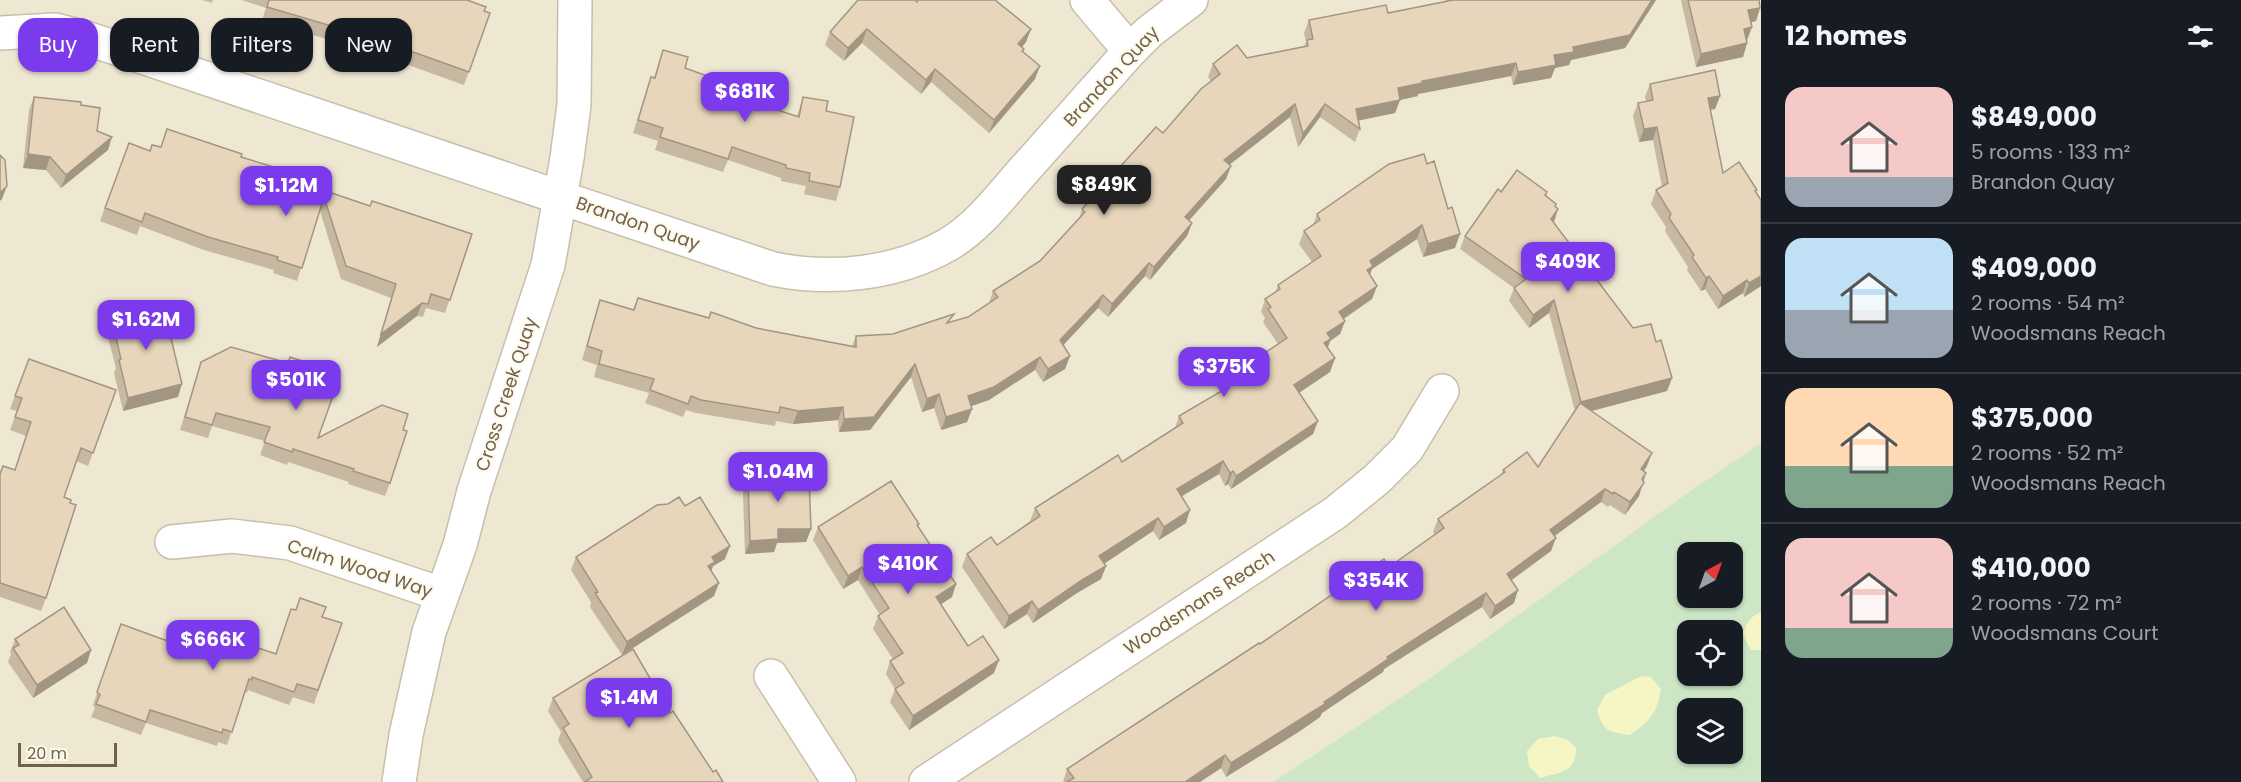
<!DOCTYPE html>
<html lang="en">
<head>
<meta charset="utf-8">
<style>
	:root { --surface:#171b24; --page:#242831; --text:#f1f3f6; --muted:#9ea1a6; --line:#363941; --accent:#7c3aed }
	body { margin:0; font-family:Poppins,sans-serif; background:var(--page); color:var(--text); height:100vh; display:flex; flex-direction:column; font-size:22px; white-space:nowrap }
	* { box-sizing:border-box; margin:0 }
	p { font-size:20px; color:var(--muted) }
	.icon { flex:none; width:33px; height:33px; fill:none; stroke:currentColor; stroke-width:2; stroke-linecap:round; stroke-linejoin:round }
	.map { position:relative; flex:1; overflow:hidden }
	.panel { display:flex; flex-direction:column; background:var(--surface); width:480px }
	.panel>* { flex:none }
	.top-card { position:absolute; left:18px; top:18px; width:570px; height:54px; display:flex; gap:12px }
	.needle { width:39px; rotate:41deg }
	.fabs { position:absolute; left:1677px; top:542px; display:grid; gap:12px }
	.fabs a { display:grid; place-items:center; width:66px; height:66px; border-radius:12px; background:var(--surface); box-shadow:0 2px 4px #0004; font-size:30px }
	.scale { position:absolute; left:18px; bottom:15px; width:99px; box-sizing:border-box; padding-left:6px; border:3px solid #70614d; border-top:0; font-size:16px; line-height:21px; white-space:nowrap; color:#70614d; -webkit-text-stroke:4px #fdfaec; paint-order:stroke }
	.price { position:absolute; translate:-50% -51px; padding:0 14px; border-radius:12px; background:var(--accent); color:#fff; font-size:20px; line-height:39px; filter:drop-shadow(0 2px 3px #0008) }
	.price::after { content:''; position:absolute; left:50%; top:36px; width:18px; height:14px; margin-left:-9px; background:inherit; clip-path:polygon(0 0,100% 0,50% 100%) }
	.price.active { background:#222; color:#fff }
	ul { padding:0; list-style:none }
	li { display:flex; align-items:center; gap:18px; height:150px; padding:0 24px }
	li+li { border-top:2px solid var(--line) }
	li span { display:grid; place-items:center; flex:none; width:168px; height:120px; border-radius:18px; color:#555 }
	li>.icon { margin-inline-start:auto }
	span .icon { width:72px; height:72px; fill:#fffc; stroke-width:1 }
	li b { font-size:26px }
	h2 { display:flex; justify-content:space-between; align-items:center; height:72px; padding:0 24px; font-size:26px }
	.pill { padding:0 21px; border-radius:18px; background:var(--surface); box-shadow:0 2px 4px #0004; font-size:21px; line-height:54px }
	.pill.active { background:var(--accent); color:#fff }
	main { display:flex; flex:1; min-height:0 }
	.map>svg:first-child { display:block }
	.residential { fill:#eee7d2 }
	.green { fill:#cce6c6; fill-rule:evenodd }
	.sand { fill:#f6f5c4 }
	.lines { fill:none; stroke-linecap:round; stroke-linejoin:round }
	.minor-casing { stroke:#c7beab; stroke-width:36 }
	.minor { stroke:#fff; stroke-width:33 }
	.wall { fill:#c7b8a1 }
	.shaded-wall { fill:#a29683 }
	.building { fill:#e7d6bb; stroke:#a29683; stroke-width:1.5 }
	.labels { text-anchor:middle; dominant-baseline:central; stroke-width:4.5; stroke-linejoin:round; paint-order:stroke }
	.street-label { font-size:18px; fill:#70614d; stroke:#fdfaec }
</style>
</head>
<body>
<main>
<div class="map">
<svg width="1761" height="782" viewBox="0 0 1761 782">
	<rect width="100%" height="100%" fill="#faf6e6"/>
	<path class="residential" d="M0,0h1761v443l-75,51 -257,185 -156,103h-1273z"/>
	<path class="green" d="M1761,443v339h-488l156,-103 257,-185zM1688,552h44v45h-44zM1688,630h44v45h-44zM1688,708h44v45h-44z"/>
	<g class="sand">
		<path d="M1761,612v38h-10l-9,-16c5,-10 8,-18 19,-22z"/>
		<path d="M1641,676l10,1 10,12c-4,24 -11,32 -31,46 -21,-3 -27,-3 -33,-25l8,-15z"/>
		<path d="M1555,736l13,4 8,8c0,25 -16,24 -36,30l-11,-12 -2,-15 11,-12z"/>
	</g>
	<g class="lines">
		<g class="minor-casing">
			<g id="minor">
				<path d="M1087,0l43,51"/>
				<path d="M0,33l55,-3 31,8 687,231c58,12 124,5 176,-25 30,-18 52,-48 75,-74 35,-39 70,-79 106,-119l19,-19 42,-32"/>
				<path d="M172,542l60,-6 58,7 151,51"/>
				<path d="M771,676l68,106"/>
				<path d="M399,782l7,-47 23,-103 31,-87 14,-54 74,-226 19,-107 7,-53 1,-105"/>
				<path d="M926,782l409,-269 42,-34 30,-30 35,-58"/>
			</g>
		</g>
		<use href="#minor" class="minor"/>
	</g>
	<g class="wall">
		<path d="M202,0h11l-1,3z"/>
		<path d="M242,0h225l17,11 6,2 -26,72 -53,-19 -74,-22v-2l-75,-22 4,-12z"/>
		<path d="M1446,0h210l-31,48 -54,12 -2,5 -14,3 -4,10 -38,7 -2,-9 -93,18v2l-18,4 -5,13 -36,7 1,9 -5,13 -35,-25 -22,30 -8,-30 -61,48 -3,14 -37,42 3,2 -5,13 -37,44 -5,-4 -37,41 -10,-9 -35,37 7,11 -5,13 -22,13 -8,-12 -46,30 -18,6 1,3 -5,13 -26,8 -7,-22 -12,4 -11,-35 -41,53 -31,2 -1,-12 -45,4 -17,-3 -1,5 -79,-13 -10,-3 -3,7 -38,-14 4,-10 -55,-16 3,-12 -15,-5 18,-60 33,10 5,-12 71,20 47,10 96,18 4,-10 37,-2 58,-12 17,-5 21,-14 4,-12 47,-30 39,-42 3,-10 81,-76 48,-52 -3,-4 5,-13 91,-18 2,-4 -2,-9 5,-13 79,-7 58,-11z"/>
		<path d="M1681,0h78l1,8 -4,13 -5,1 -4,19v2l-4,14 -47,10z"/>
		<path d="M917,2l114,27 -5,13 -4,5 2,2 -1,3 12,27 -46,54 -58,-51 -10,12 -59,-51 -18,18 -19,-16 5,-13z"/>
		<path d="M663,50l44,37 90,29 6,-19 23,14 14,76 -4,14 -32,-7 2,-8 -25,-5v-3l-53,-18 -5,12 -68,-22 3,-9 -25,-8 14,-43 4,-13 3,1z"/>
		<path d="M1650,84l70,12 -5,13 -5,1 13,63 34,17 -1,2 5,94 -17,11 -1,-4 -25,16 -13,-20 -4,2 -14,-21 1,-3 -23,-36 1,-4 -15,-23 5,-14 6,-3 -9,-47 -14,2 -6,-26 5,-13 8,-2 -1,-4z"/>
		<path d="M34,97l47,8 27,45 -47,38 -15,-18 -23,-2 6,-58z"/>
		<path d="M129,143l21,8 11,-4 80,10 67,28 62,21 102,28 -27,79 -19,-5 -3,9 -6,-1 -40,31 14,-49 -50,-19 -21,-68 -23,70 -24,-8 1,-3 -70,-20 -64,-24 -3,9 -37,-14z"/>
		<path d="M1389,164l66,84 -32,9 -6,-18 -45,30 -2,6 7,11 -5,13 -28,20 1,2 -5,13 -10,7 -2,7 7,10 -5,14 -31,20 19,29 -5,13 -82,55 -3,-5 -3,2 -6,-12 -37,22 4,27 -27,17 -6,-9 -49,32 2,3 -5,13 -24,14 -44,30 -6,-9 -23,15 -42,-62 5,-13 30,-9 33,-24 5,-13 87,-46 53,-34 4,-12 42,-24 5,-13 52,-35 -15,-22 2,-4 -4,-6 4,-13 10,-6 3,-8 34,-23 -13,-18 5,-13 9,-6 4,-11z"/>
		<path d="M1501,192l45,4 10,8 -3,18 80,106 23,14 16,36 -5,13 -75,20 55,55 -3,5 -1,11 -4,14 -14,19 -15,-10 -2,2 -7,-5 -47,34 -3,15 -39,29 2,23 -24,16 -8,-12 -98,62 -1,3 -61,41 -2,4 -20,14 -74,46 -5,-9 -21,14h-137l4,-13 193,-125 129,-77 46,-32 -2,-3 5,-13 63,-44 2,-5 35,-3 37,-56 -26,-98 -20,15 -20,-27 5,-13 -54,-39 5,-13z"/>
		<path d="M111,317l67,80 -55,14 -9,-38 2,-5 -10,-38z"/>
		<path d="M29,359l87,31 -28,76 -12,-5 -12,36 -18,101 -5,13 -41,-14v-123l15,-4 11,-34 -16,-6 7,-19 -7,-2z"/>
		<path d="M201,362l115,9 2,67 85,-8 -13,53 -5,13 -37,-12 1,-2 -61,-20 -1,3 -27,-10 5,-14 -53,-15 -4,12 -28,-8z"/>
		<path d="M762,465l28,13 21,51 -5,13 -29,1 -3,9 -29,2 -2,-61 5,-14 9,-1z"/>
		<path d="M685,506l40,53 -12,7 -2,5 3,25 -92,59 -32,-48 1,-5 -20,-32 5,-13z"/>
		<path d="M919,524l-1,3 38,57 -4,13 -12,7 28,42 26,27 -85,57 -19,-28 5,-13 -9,-15 4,-13 3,-2 -20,-30 5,-13 2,-1 -22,-35 -15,9 -30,-49 5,-13z"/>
		<path d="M322,617l20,6 -28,81 -21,-7 -4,8 -41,-15 -1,3 -2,-1 -18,53 -9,-3 -1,4 -71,-23 -5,12 -50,-18 4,-9 -2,-3 28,-81 73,27 31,-3 50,6z"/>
		<path d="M15,639l76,11 -4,13 -54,35 -25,-36 3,-8 -1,-2z"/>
		<path d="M553,698l117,15 43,59 10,10h-140l-25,-41 3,-9 -13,-21z"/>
	</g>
	<g class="shaded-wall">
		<path d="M1652,0h4l-31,48 -54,12 -2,5 -14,3 -4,10 -38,7 5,-13 55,-25z"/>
		<path d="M1760,8l-4,13 -13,3 5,-14z"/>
		<path d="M1752,27l-5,13 -8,3 5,-14z"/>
		<path d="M867,29l-5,14 -18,18 4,-13z"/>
		<path d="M1031,29l-5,13 -12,15 4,-13z"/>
		<path d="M1747,43l-4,14 -47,10 5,-13z"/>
		<path d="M1516,63l-5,13 -93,18v2l-18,4 -5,13 -43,9 4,-13 42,-21 24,-7z"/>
		<path d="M1040,66l-5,13 -46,54 5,-13z"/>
		<path d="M935,69l-4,13 -10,12 5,-14z"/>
		<path d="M1720,96l-5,13 -12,2 5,-13z"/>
		<path d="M1295,104l-5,13 -71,56 5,-13z"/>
		<path d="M1325,104l-5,13 -22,30 5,-13z"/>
		<path d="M1657,127l-4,13 -14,2 5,-13z"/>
		<path d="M112,137l-4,13 -47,38 5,-13z"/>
		<path d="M28,154l22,3 -4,13 -23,-2z"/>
		<path d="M1231,166l-5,13 -46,51 5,-13z"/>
		<path d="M7,186l-5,13 -2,2v-8z"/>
		<path d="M1558,209l-4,13 -3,-3z"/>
		<path d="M1192,223l-5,13 -37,44 4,-13z"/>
		<path d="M1422,225l-5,14 -45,30 -4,10 -6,4 8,-22z"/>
		<path d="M1460,234l-5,14 -32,9 5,-13z"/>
		<path d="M1149,263l-4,13 -37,41 4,-13z"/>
		<path d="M1709,276l-4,13 -4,2 5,-13z"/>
		<path d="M1761,276v10l-17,11 5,-14z"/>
		<path d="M1747,280l-4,13 -25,16 5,-13z"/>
		<path d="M1377,286l-5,13 -38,26 5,-13z"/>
		<path d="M1103,295l-5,13 -43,46 5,-14z"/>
		<path d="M1554,300l-5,13 -20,15 4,-13z"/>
		<path d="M422,303l-5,13 -40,31 4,-13z"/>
		<path d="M1345,321l-5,13 -10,7 -4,11 -6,4 7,-23z"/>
		<path d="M1070,356l-5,13 -22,13 5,-13z"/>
		<path d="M1040,357l-5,13 -46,30 -26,9 5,-13z"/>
		<path d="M1335,358l-5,14 -40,27 4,-14z"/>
		<path d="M915,364l-4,13 -41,53 -31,2 5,-13z"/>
		<path d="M1672,378l-5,13 -91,24 5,-13z"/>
		<path d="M182,384l-4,13 -55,14 5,-13z"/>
		<path d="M939,394l-5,14 -12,4 5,-13z"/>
		<path d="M843,407l-5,13 -45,4 5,-13z"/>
		<path d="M972,409l-5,13 -26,8 5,-13z"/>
		<path d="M1318,421l-5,13 -82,55 5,-13z"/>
		<path d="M1652,453l-5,13 -11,16 5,-13z"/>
		<path d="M1223,461l-4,13 -47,28 5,-13z"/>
		<path d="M1233,471l-5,13 -3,2 5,-13z"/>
		<path d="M1646,473l-7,23 -14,19 5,-13z"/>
		<path d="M1605,489l-4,13 -56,41 5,-13z"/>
		<path d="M1190,510l-4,13 -27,17 5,-13z"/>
		<path d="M1158,518l-5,13 -58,39 4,-14z"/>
		<path d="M778,529h33l-5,13 -29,1 -3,9 -29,2 5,-13z"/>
		<path d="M1556,538l-5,13 -49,36 5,-13z"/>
		<path d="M730,546l-5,13 -12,7 -3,9 -6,4 8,-22z"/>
		<path d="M1106,566l-5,13 -24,14 -44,30 5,-13 44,-30z"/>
		<path d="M862,567l-4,13 -15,9 5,-13z"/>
		<path d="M719,583l-5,13 -92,59 5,-13z"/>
		<path d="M956,584l-4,13 -21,14 5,-14z"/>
		<path d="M1518,590l-4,13 -24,16 5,-13z"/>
		<path d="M1486,593l-4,14 -98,62 -1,3 -61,41 -2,4 -20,14 -74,46 5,-14 93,-61 63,-45z"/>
		<path d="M1032,601l-5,13 -23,15 5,-13z"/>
		<path d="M91,650l-4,13 -54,35 4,-13z"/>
		<path d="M999,660l-5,13 -85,57 4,-14z"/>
		<path d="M1225,755l-4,13 -21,14h-15z"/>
	</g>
	<g class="building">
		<path d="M269,0h198l19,7 -2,4 6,2 -21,59 -53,-19 -74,-22v-2l-75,-22z"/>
		<path d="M858,0h57l2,2 1,-2h77l36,29 -13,15 6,5 -2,2 18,15 -46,54 -59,-51 -9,11 -59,-51 -19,19 -18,-16z"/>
		<path d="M1453,0h199l-22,35 -57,12 1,5 -20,3 2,10 -38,7 -2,-9 -94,18v2l-24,5 2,12 -44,9 4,20 -35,-25 -22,30 -8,-30 -71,56 7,6 -46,51 7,6 -38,44 -5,-4 -37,41 -9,-9 -43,45 10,16 -22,13 -8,-12 -46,30 -26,9 4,13 -26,8 -7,-23 -12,5 -12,-35 -41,53 -30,2 -1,-12 -45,4 -18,-4 -1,6 -78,-13 -10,-4 -3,8 -38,-14 4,-11 -55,-15 3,-13 -15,-5 13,-46 34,10 4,-12 71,20 2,-6 45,16 100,19v-11l37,-2 61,-20 -7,9 21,-6 30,-20 -5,-6 47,-30 45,-49 -3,-3 74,-82 7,6 38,-44 19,-15 -7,-10 24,-19 10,13 61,-12 -1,-6 6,-1 -4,-19 77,-15 2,8z"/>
		<path d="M1688,0h71l1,8 -12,2 4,17 -8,2 3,14 -46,11z"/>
		<path d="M663,50l25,7 -3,11 25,9 -3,10 92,30 4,-20 25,4 -2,10 28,6 -14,70 -31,-6 1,-8 -24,-5v-3l-54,-18 -4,12 -68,-22 3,-9 -25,-8 13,-43 4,1z"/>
		<path d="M1715,70l5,26 -12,2 15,75 16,-11 18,28 -2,1 6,9v76l-12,7 -2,-3 -24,16 -14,-20 -3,2 -14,-21 2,-2 -25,-37 2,-4 -15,-24 12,-7 -11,-56 -13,2 -6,-26 15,-3 -3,-16z"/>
		<path d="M34,97l47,5v3l19,3 -3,23 15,6 -46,38 -16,-18 -22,-3z"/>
		<path d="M167,129l75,25 -1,3 69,21 -2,7 62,21 2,-5 100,33 -22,66 -19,-6 -3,10 -6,-1 -41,31 15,-50 -50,-18 -22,-69 -22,71 -25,-8 1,-3 -70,-20 -63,-24 -3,9 -37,-14 24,-65 21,8 2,-6 9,2z"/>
		<path d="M1424,154l3,10 7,-3 14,48 4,-2 8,27 -32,10 -6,-19 -52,36 3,5 -6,4 10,16 -38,26 6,9 -18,12 4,6 -7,4 11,15 -41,27 24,36 -82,55 -3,-5 -3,2 -7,-12 -46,28 13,21 -26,17 -6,-9 -59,38 7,10 -24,14 -44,30 -6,-9 -23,15 -42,-62 24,-17 6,8 43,-29 -5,-8 83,-53 4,7 61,-39 -4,-7 51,-30 -4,-7 61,-41 -19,-29 3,-2 -6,-8 15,-10 -2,-4 43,-29 -17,-25 16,-11 -3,-6 72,-50z"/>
		<path d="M0,155l5,5 2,26 -7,7z"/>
		<path d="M1517,170l30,22 -2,3 11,9 -1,2 3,3 -7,10 82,109 18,-4 5,18 5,-2 11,38 -91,24 -27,-102 -21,15 -19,-27 12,-9 -61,-43 33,-47 3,3z"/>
		<path d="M163,305l19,79 -54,14 -9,-38 2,-1 -10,-42z"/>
		<path d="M231,347l57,16 2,-6 28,9 -2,5 23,8 -21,59 64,-33 26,9 -5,16 4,1 -17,52 -37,-12 1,-2 -61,-20 -1,3 -28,-10 6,-15 -54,-14 -4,12 -27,-8 16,-55z"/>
		<path d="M29,359l87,31 -23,63 -12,-5 -17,49 7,3 -1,3 6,2 -30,93 -46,-15v-109l3,-8 12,4 16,-48 -16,-5 7,-19 -7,-2z"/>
		<path d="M1580,403l72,50 -11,16 5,4 -4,6 2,4 -14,19 -16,-10 -1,2 -8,-5 -55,41 6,8 -49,36 11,16 -23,16 -9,-13 -99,64 1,2 -64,43 1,2 -21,13 -73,46 -6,-8 -40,27h-118l7,-4 -7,-9 192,-126 1,1 124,-85 5,8 55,-39 -6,-9 67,-47 -2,-2 24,-18 11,15z"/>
		<path d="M789,464l1,14h19l2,51h-33v10l-28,2 -2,-62 14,-1v-13z"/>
		<path d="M891,481l28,43 -2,1 39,59 -20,13 32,49 15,-10 16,24 -86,56 -18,-27 9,-6 -14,-22 13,-8 -25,-37 11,-8 -27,-41 -14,9 -30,-49z"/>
		<path d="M679,497l6,9 15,-9 30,49 -18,11 3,5 -7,4 11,17 -92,59 -32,-49 3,-1 -22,-35 81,-52 11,-1z"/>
		<path d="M300,598l26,9 -4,10 20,6 -24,67 -21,-6 -3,8 -42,-15v3l-3,-1 -17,53 -9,-3 -1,4 -72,-23 -4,12 -50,-18 4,-9 -3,-3 24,-68 74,27 4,-12 26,9 4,-10 47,16 15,-45 5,1z"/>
		<path d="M64,607l27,43 -54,35 -24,-37 6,-3 -4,-6z"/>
		<path d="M633,649l37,64 3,-2 40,61 3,-2 7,12h-138l7,-5 -29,-49 6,-4 -16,-26z"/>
	</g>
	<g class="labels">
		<g class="street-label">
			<text transform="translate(1111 76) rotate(-47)">Brandon Quay</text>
			<text transform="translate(638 223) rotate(19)">Brandon Quay</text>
			<text transform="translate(506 394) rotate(-72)">Cross Creek Quay</text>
			<text transform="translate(360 568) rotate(18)">Calm Wood Way</text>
			<text transform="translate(1199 602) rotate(-33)">Woodsmans Reach</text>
		</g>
	</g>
</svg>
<div class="fabs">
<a><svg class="needle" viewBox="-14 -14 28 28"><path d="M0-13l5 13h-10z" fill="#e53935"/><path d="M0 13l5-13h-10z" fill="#9ea1a6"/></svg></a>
<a><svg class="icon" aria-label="locate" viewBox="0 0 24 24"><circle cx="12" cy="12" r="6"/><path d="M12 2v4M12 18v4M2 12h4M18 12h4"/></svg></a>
<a><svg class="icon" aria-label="layers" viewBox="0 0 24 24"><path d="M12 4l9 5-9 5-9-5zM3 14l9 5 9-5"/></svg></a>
</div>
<div class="scale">20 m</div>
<b class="price" style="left:745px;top:123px">$681K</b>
<b class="price active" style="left:1104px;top:216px">$849K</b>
<b class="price" style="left:286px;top:217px">$1.12M</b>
<b class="price" style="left:1568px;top:293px">$409K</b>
<b class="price" style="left:146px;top:351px">$1.62M</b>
<b class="price" style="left:1224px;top:398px">$375K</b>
<b class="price" style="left:296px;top:411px">$501K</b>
<b class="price" style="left:778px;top:503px">$1.04M</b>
<b class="price" style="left:908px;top:595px">$410K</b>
<b class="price" style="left:1376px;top:612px">$354K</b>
<b class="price" style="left:213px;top:671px">$666K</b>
<b class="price" style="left:629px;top:729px">$1.4M</b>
<div class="top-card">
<a class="pill active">Buy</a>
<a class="pill">Rent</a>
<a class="pill">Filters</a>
<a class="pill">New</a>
</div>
</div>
<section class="panel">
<h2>12 homes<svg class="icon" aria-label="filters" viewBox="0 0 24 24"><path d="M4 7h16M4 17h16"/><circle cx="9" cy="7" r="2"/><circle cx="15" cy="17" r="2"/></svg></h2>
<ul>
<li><span style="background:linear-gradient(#f6c9c9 75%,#9aa5b1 0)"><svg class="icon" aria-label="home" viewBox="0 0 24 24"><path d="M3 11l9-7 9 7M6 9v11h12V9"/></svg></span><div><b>$849,000</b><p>5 rooms · 133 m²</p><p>Brandon Quay</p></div></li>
<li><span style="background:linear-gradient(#bfe0f5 60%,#9aa5b1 0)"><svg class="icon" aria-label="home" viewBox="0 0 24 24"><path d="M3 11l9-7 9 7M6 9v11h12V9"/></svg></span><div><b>$409,000</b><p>2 rooms · 54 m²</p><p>Woodsmans Reach</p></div></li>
<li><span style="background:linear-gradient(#ffd9b3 65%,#7fa58c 0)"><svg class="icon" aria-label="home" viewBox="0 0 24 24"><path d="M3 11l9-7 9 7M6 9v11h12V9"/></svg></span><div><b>$375,000</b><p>2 rooms · 52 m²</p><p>Woodsmans Reach</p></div></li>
<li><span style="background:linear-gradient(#f6c9c9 75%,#7fa58c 0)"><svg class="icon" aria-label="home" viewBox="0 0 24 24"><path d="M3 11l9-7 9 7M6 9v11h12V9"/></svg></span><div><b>$410,000</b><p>2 rooms · 72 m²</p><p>Woodsmans Court</p></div></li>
</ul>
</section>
</main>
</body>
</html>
